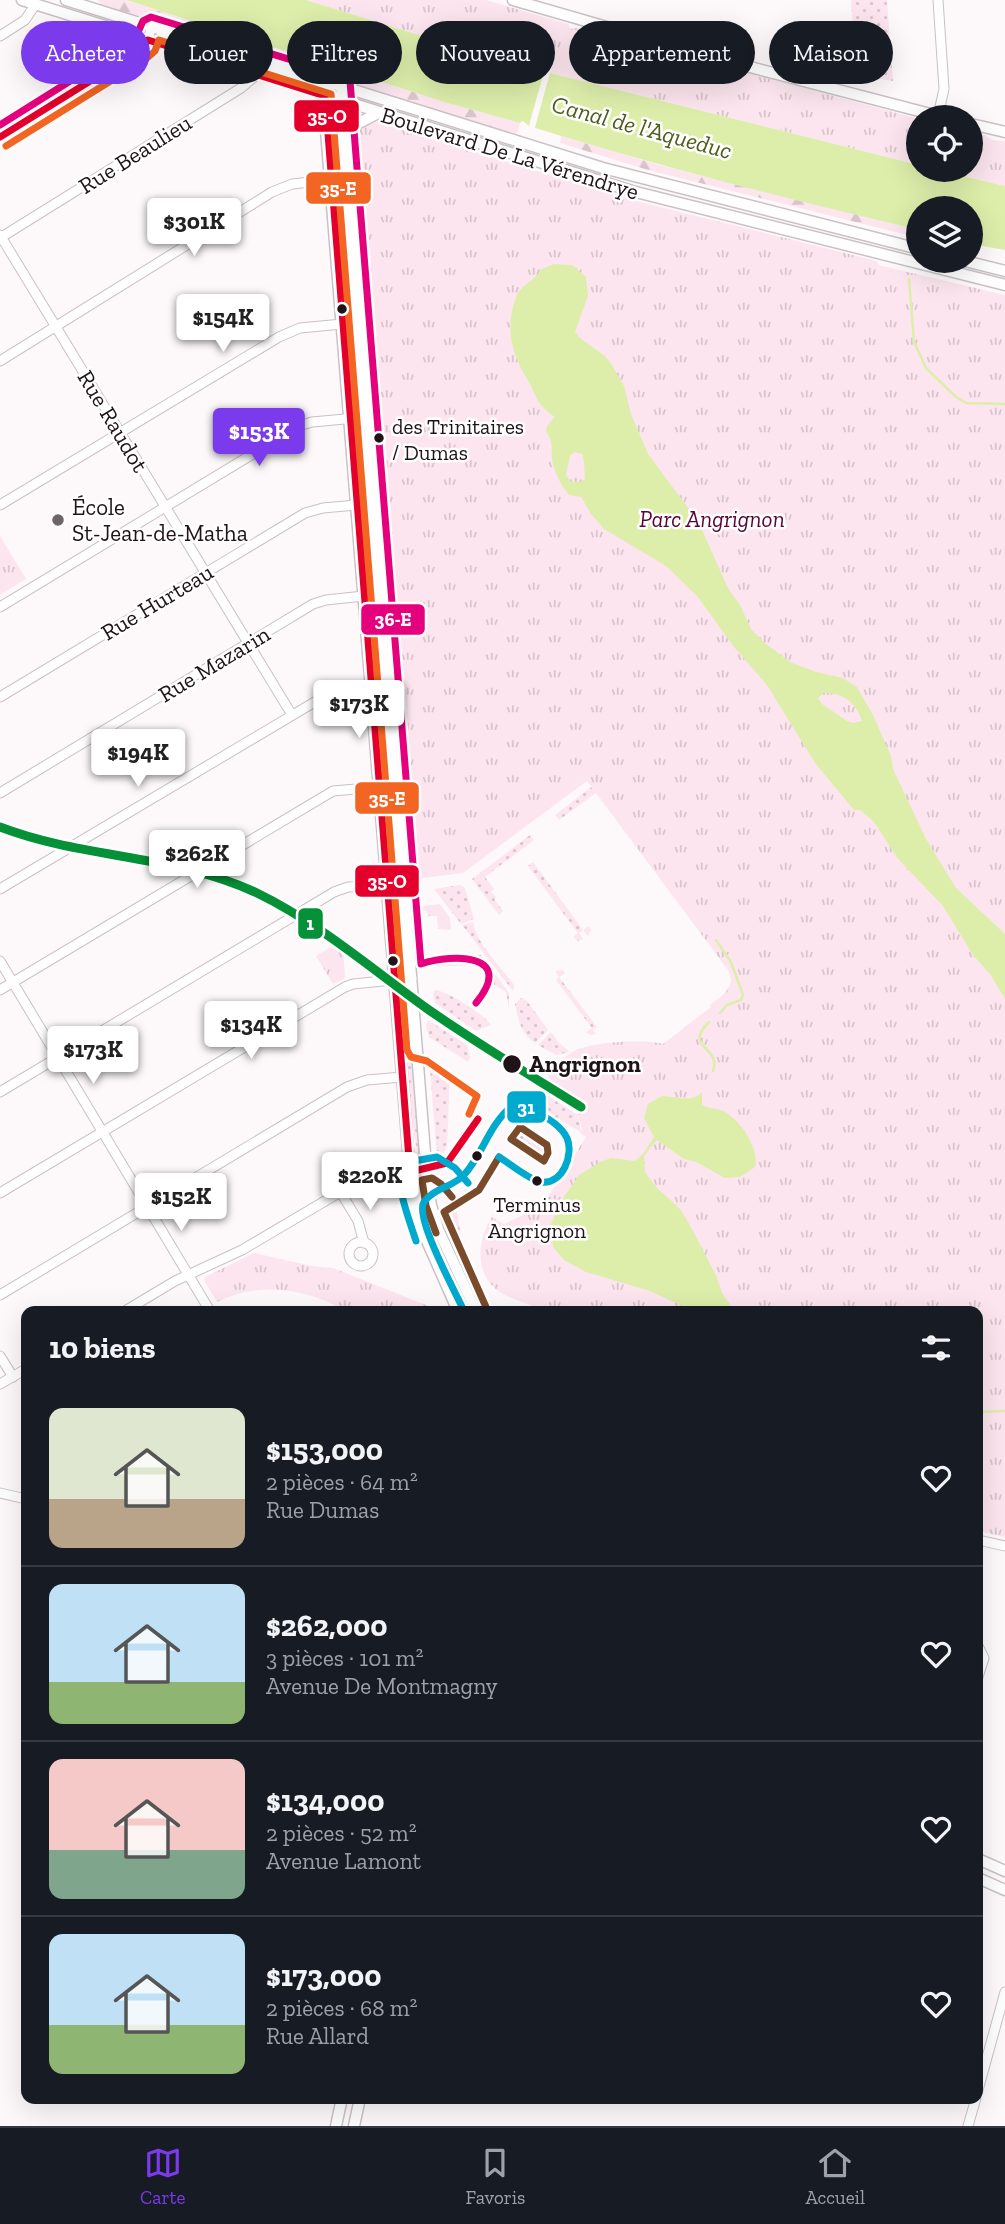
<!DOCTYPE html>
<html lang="fr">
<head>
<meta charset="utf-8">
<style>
	:root { --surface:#171b24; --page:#20242c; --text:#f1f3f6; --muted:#9ea1a6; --line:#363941; --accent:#7c3aed }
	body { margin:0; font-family:"Zilla Slab",serif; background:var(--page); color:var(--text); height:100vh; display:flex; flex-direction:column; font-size:26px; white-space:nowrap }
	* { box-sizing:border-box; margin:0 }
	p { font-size:23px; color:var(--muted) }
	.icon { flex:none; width:38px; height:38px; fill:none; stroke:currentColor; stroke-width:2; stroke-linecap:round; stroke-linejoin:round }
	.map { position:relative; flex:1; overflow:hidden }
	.drawer { position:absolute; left:21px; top:1306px; width:962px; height:798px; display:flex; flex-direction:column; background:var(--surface); border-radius:14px; box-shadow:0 7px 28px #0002 }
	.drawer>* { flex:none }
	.top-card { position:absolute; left:21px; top:21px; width:964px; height:63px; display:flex; gap:14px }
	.controls { position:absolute; left:906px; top:105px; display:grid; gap:14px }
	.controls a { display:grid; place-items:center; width:77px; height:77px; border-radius:50%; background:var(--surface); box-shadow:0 7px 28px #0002; font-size:35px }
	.price { position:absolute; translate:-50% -60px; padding:0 16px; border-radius:7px; background:#fff; color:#222; font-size:23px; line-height:46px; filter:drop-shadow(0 2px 4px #0008) }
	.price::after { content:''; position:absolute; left:50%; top:42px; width:21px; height:16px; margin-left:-10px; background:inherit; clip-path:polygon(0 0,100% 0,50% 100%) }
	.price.on { background:var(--accent); color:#fff }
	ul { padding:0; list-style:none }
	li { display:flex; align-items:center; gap:21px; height:175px; padding:0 28px }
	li+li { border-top:2px solid var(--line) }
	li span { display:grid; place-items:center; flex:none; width:196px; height:140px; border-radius:14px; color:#555 }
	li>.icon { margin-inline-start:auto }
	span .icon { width:84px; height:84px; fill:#fffc; stroke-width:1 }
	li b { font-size:30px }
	h2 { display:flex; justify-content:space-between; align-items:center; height:84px; padding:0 28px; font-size:30px }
	.tag { padding:0 24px; border-radius:32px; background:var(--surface); box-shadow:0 7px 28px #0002; font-size:24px; line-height:63px }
	.tag.on { background:var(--accent); color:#fff }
	.tab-bar { display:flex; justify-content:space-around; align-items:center; height:98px; border-top:2px solid var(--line); background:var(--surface); font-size:19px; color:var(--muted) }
	.tab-bar a { display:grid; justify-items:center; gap:4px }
	.tab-bar .on { color:var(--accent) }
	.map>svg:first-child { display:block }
	.grass { fill:url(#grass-dots) }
	.forest { fill:url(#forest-firs) }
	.park { fill:url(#park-tufts) }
	.water { fill:#ddeeab; fill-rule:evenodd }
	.pier { fill:#fdf9fb }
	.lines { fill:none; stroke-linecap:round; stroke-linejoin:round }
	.stream { stroke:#ddeeab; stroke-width:2.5 }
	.minor-casing { stroke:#cac1c5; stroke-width:11 }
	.major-casing { stroke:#cac1c5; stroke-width:13 }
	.minor { stroke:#fffefe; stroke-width:9 }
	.major { stroke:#fffefe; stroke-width:10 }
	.bus-1-casing { stroke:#fff; stroke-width:12 }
	.bus-2-casing { stroke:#fff; stroke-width:12 }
	.bus-3-casing { stroke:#fff; stroke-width:12 }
	.bus-4-casing { stroke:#fff; stroke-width:12 }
	.bus-5-casing { stroke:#fff; stroke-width:12 }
	.bus-1 { stroke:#e4002b; stroke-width:7 }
	.bus-2 { stroke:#f26522; stroke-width:7 }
	.bus-3 { stroke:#e5007d; stroke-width:7 }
	.bus-4 { stroke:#7a4b2a; stroke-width:7 }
	.bus-5 { stroke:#00a9ce; stroke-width:7 }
	.metro-1-casing { stroke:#fff; stroke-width:14 }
	.metro-1 { stroke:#069037; stroke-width:9 }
	.bus-dot { fill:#201318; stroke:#fff; stroke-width:2.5 }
	.poi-dot { fill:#6d6467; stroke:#fff; stroke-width:2.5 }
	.labels { text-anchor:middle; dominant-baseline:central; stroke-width:5; stroke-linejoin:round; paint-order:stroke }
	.bus-label { font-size:21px; fill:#201318; stroke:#fff; text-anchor:start }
	.street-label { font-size:23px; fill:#201318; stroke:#fff }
	.poi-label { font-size:23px; fill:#201318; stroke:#fff; text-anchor:start }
	.park-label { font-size:23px; font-style:italic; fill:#5a0435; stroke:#fff }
	.stop-label { font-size:23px; font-weight:bold; fill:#201318; stroke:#fff; text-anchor:start }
	.water-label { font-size:24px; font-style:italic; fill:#4d5c19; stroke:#fff }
	.line-badge { stroke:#fff; stroke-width:2.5 }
	.badge-label { font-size:19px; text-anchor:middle; font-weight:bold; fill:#fff }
</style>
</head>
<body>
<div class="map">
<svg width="1005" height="2126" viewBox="0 0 1005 2126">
	<defs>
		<pattern id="grass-dots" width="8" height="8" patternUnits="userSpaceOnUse" patternTransform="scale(1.75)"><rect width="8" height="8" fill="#fce5ee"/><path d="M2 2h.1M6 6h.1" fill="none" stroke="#d8c4cb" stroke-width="1.8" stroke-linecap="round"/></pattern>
		<pattern id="forest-firs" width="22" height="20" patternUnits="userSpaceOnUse" patternTransform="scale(1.75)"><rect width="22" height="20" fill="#fce5ee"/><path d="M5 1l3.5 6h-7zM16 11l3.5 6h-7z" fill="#d8c4cb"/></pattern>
		<pattern id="park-tufts" width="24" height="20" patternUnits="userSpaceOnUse" patternTransform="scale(1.75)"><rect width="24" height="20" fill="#fce5ee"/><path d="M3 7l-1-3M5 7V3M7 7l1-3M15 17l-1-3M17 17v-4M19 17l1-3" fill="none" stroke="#d8c4cb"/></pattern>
	</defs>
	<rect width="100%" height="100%" fill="#fdf9fb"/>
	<g class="grass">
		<path d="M851,0h36l6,81 -37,-6z"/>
		<path d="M339,114l23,287 -10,1 -23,-287z"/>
		<path d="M365,434l19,239 -11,1 -18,-239z"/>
		<path d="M387,706l13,164h-7l-16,-163z"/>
		<path d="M591,787l5,6 -37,27 -4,-5z"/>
		<path d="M530,835l4,5 -49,37 9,12 -4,4h2l4,4 -2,2 9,12 -4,4 -27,-36z"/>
		<path d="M533,862l50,68 6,-4 2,5 -3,5 -5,-6 -4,3 4,6 -5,2 -5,-4 5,-4 -50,-67z"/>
		<path d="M460,885l5,3 9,31 -13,5 -27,-35z"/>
		<path d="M402,899l5,65 -6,1 -3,-32 -6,-33z"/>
		<path d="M473,922c3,21 29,46 41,63l-1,6 -51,-66z"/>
		<path d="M481,955l28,38v16l-3,-17 -13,-8 -13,-14 -7,-5 -45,2 -6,-3 -1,-5z"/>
		<path d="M562,970l3,3 -6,4 38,50 -4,3 3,4 -6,1 -4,-3 6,-4 -36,-48 3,-3 -4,-6z"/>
		<path d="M435,990c13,1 51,26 56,35l-15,6 -41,-28 -2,-9z"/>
		<path d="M400,996h10l11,160 -3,1 -10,-58z"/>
		<path d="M521,998l6,3 21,29 -13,13c-14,-9 -17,-23 -20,-39z"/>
		<path d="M428,1020l39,25 3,12 -2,5 -39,-25 -3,-11z"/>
		<path d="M551,1032l9,12 8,6 1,2 -13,3 -18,-10z"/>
		<path d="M429,1056l21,16 -3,74 -3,7 -7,4z"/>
		<path d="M535,1091l10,3 33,21 3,17 -52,-30 5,-7 1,4 4,-1z"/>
		<path d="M517,1129l26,19 3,-4 3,2 2,7 -4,6h-9l-21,-19 -3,-6z"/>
		<path d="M424,1185l14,56 31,70h-5l-40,-90 -7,-35z"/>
		<path d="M447,1202l1,5 5,-1 3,3 12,61 -24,-54 -2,-7z"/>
	</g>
	<g class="forest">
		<path d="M98,0h27l319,102 76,21 -3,11 -417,-130z"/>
		<path d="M561,136l102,30 256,64v8l-271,-68 -88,-27z"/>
	</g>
	<g class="park">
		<path d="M306,0h180l82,24 3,5 5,-1 35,10 1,-2 307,83v46l-413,-103z"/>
		<path d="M376,122l260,79 241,60 1,4 127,30v1242l-27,-6v-220h-433c-14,-6 -29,-10 -42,-17 -30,-17 -26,-55 -11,-77l12,7 38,-18 44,-69 -6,-4 2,-4 -5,-18 6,-10 -34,-22 -3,-13 2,-4 4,-1 8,5 3,-5 -1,-3c4,-1 7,-4 10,-6 18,-10 70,-13 91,-8l48,-37 -1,-2c13,-10 27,-18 18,-35l-141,-189 -124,92 -48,6 -2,-4 -13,-166 2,-1v-4h-3l-23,-292 2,-1v-3h-3l-21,-262c2,-13 9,-21 22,-24z"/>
		<path d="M971,132l14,3 7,5 13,1v45l-67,-16h33z"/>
		<path d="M0,536l26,43 -26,16z"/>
		<path d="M440,904l10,14 1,12 -13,-1 -1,-13h-9l-1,-5h-4l-1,-5z"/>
		<path d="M338,943l5,2 2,33 -12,6 -17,-28z"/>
		<path d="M254,1253l58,13 21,2 108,43c-29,0 -58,2 -87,0 -12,-1 -25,-9 -36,-13 -34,-12 -69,-12 -101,4l-13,-22 1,-3z"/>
	</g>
	<g class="water">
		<path d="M126,0h180l200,62 413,103v5h19l67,16v64l-34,-6v-36h-52v22c-131,-31 -262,-64 -390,-104l-6,-5 -3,2 -76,-21z"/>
		<path d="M554,264l18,1 14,12 2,19 -13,36 6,7 24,17 7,9 12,21 7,28 17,40 50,67 30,67 12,17 11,24 14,14 25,19 26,10 27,6 14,9 16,28 18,41 2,13 33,70 30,49 49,46v65l-15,-25 -17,-19 -30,-49 -45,-47 -24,-37 -14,-12h-6l-39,-47 -48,-78 -33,-38 -37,-51 -31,-30 -62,-37 -13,-15 -10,-17 -12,-2c-7,-9 -13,-19 -16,-31 -3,-15 2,-18 -7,-33l1,-5 8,-9c-21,-15 -16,-18 -28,-38 -16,-27 -22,-51 -11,-82 5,-13 21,-17 24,-27zM574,452l8,2 2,8 1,17 -5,3 -10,-1 -4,-6 4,-19zM824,693c20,0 32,10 38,28l-9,2 -6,-2 -25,-17 -4,-6z"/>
		<path d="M702,1092v13c7,4 14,3 21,6 17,8 37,38 32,56l-15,10 -15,1 -29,-16 -12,-3 -27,-19 -13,16 1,16 11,15 24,22 7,11 29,55 6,18 12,18h-41l-43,-20 -64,-19 -22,-12 -11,-13 -2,-23 12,-26 16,-23 21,-13 11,-4 24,3 8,-7 11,-17 -10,-19 4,-14 14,-8c16,0 28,8 40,-4z"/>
	</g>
	<path class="pier" d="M545,68l6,1 -17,62 -6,-2z"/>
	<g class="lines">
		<g class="stream">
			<path d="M909,279l5,63 12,26 30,29 10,6 39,1"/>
			<path d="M716,940l15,22 12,33 -2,5 -14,5 -7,8"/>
			<path d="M709,1022c-27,26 13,24 4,49"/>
			<path d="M978,1412l27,-1"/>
		</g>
		<g class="minor-casing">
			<g id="minor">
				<path d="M938,0l6,89 -6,27"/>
				<path d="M0,36l25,-16 10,-15"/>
				<path d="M0,137l140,-87 6,-5 6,-18"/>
				<path d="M0,235l292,480"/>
				<path d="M0,238l241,-150 13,-11 6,-16"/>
				<path d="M0,361l272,-169 20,-8 38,-4"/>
				<path d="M0,505l279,-168 21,-9 42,-4"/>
				<path d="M0,607l299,-181 13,-4 55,-5"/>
				<path d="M0,697l305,-184 18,-5 33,-3"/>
				<path d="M0,793l313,-189 13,-4 38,-4"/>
				<path d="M0,889l318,-189 14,-6 57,-6"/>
				<path d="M0,961l210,350"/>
				<path d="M0,990l333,-199 46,-4"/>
				<path d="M0,1092l334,-200 14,-5 57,-3"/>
				<path d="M340,1191l18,30 6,22"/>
				<path d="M0,1193l345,-206 8,-3 59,-6"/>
				<circle cx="361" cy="1254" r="12"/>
				<path d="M0,1295l347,-208 20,-7 35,-3"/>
				<path d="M125,1311l50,-30 67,-31 122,-72 62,-9"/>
				<path d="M0,1356l13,21"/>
				<path d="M0,1384l26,-15"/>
				<path d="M0,1493l26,6"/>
				<path d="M978,1540l27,6"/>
				<path d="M978,1646l6,12 -6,19"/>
				<path d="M978,2090l27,-98"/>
				<path d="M968,2126l8,-28"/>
			</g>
		</g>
		<g class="major-casing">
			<g id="major">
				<path d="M22,0l610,191 373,94"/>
				<path d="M66,0l537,168 316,81"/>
				<path d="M513,0l191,55 238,62"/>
				<path d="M328,82l-4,19 1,17 84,1044 5,38 6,25 38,86"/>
				<path d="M341,86l86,1093 4,26 7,24 38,82"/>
				<path d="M971,124l34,8"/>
				<path d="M347,145l10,-21 21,-11"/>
				<path d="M965,261l40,10"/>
				<path d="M978,1859l27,12"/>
				<path d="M978,1878l27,12"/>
				<path d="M336,2126l6,-28"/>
				<path d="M354,2126l6,-28"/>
			</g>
		</g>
		<use href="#minor" class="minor"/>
		<use href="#major" class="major"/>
		<g class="bus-1-casing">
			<path id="bus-1" d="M0,137l140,-87 8,-10 177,56 85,1076 37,-9 31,-44"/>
		</g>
		<g class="bus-2-casing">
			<path id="bus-2" d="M6,146l140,-87 9,-8 4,-11 172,54 76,956 4,7 16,4 50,35 -8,18"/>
		</g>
		<g class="bus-3-casing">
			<path id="bus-3" d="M0,125l134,-84 9,-20 8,-4 193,59 6,5 71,883c33,-11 95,-10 55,39"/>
		</g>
		<g class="bus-4-casing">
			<g id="bus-4">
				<path d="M520,1127l27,18 1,8 -4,8 -33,-22z"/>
				<path d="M436,1233l-10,-27 -4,-26 10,-2 9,6 11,13"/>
				<path d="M486,1307l-42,-95 35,-22 20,-33"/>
			</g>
		</g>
		<g class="bus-5-casing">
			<g id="bus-5">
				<path d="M416,1241c-6,-19 -22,-58 -14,-76l6,-3 29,-5 18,11 13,15"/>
				<path d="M464,1311c-8,-18 -50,-94 -40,-109 10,-14 29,-15 40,-27 19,-21 25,-51 49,-70 9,-1 17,3 25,8 11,6 23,13 29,25 7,16 -4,47 -26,44 -10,-1 -32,-19 -42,-25"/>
			</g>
		</g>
		<use href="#bus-1" class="bus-1"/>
		<use href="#bus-2" class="bus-2"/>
		<use href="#bus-3" class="bus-3"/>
		<use href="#bus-4" class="bus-4"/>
		<use href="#bus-5" class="bus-5"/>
		<g class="metro-1-casing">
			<path id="metro-1" d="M0,827c83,32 174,27 257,66 62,30 116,77 172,117 49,34 101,65 152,97"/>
		</g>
		<use href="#metro-1" class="metro-1"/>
	</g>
	<g class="bus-dot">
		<circle cx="342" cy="309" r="6"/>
		<circle cx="379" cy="438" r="6"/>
		<circle cx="393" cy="961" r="6"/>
		<circle cx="512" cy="1064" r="10"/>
		<circle cx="477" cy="1156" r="6"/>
		<circle cx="537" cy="1181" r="6"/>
	</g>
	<circle class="poi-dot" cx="58" cy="520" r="7"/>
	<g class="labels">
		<g class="bus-label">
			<text x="392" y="426">des Trinitaires<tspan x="392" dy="26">/ Dumas</tspan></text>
			<text x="537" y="1204" text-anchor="middle">Terminus<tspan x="537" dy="26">Angrignon</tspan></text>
		</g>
		<g class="street-label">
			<text transform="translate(510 153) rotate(17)">Boulevard De La Vérendrye</text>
			<text transform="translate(135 154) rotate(-32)">Rue Beaulieu</text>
			<text transform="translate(113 421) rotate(59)">Rue Raudot</text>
			<text transform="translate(157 602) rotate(-31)">Rue Hurteau</text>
			<text transform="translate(214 664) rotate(-31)">Rue Mazarin</text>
		</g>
		<g class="poi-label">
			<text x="72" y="507">École<tspan x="72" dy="26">St-Jean-de-Matha</tspan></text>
		</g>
		<g class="park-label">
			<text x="712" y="519">Parc Angrignon</text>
		</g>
		<g class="stop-label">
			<text x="529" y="1064">Angrignon</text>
		</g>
		<g class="water-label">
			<text transform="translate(642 127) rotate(15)">Canal de l'Aqueduc</text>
		</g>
	</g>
	<g class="line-badge">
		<rect x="293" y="99" width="67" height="34" rx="7" fill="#e4002b"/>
		<rect x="305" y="171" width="67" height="34" rx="7" fill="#f26522"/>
		<rect x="360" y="603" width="66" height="33" rx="7" fill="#e5007d"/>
		<rect x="354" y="781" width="66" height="34" rx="7" fill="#f26522"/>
		<rect x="354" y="864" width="66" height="34" rx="7" fill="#e4002b"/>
		<rect x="297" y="907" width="27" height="33" rx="7" fill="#069037"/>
		<rect x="506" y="1090" width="41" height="34" rx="7" fill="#00a9ce"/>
	</g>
	<g class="badge-label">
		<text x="327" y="123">35-O</text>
		<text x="338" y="195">35-E</text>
		<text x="393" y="626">36-E</text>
		<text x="387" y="805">35-E</text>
		<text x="387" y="888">35-O</text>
		<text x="310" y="930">1</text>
		<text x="526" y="1114">31</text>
	</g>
</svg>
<div class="controls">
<a><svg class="icon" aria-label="locate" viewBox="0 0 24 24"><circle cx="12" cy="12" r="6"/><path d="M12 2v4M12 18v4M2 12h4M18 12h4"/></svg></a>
<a><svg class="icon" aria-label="layers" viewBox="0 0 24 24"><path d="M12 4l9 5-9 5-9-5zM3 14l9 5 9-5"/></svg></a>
</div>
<b class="price" style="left:194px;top:258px">$301K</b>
<b class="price" style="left:223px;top:354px">$154K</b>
<b class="price on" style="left:259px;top:468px">$153K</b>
<b class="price" style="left:359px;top:740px">$173K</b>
<b class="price" style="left:138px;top:789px">$194K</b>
<b class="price" style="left:197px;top:890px">$262K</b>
<b class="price" style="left:251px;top:1061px">$134K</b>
<b class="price" style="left:93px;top:1086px">$173K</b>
<b class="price" style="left:370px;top:1212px">$220K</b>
<b class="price" style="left:181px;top:1233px">$152K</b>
<div class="top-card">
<a class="tag on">Acheter</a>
<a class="tag">Louer</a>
<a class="tag">Filtres</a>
<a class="tag">Nouveau</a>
<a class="tag">Appartement</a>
<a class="tag">Maison</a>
</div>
<section class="drawer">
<h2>10 biens<svg class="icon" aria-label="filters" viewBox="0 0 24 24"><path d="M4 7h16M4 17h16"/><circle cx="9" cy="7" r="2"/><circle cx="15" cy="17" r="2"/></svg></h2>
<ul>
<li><span style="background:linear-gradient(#dfe7d0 65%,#b9a48a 0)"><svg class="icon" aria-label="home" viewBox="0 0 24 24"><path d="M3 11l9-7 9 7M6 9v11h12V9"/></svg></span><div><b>$153,000</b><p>2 pièces · 64 m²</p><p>Rue Dumas</p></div><svg class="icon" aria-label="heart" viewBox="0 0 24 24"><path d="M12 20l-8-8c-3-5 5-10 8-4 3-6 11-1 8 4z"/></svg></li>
<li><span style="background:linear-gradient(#bfe0f5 70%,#8fb573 0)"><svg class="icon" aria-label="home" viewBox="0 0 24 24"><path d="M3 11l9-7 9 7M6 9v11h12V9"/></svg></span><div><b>$262,000</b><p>3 pièces · 101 m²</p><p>Avenue De Montmagny</p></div><svg class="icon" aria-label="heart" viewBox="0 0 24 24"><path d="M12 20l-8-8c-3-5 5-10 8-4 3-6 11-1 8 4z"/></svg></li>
<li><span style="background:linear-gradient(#f6c9c9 65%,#7fa58c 0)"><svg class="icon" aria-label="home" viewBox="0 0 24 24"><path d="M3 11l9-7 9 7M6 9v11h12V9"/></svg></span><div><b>$134,000</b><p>2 pièces · 52 m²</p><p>Avenue Lamont</p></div><svg class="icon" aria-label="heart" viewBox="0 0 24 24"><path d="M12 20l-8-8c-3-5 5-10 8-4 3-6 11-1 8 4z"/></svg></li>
<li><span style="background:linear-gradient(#bfe0f5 65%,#8fb573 0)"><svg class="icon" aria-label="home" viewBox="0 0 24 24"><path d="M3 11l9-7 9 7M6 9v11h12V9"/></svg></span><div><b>$173,000</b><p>2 pièces · 68 m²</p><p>Rue Allard</p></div><svg class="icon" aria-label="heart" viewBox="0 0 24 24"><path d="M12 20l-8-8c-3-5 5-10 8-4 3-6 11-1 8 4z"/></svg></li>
</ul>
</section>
</div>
<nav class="tab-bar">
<a class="on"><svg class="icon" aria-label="map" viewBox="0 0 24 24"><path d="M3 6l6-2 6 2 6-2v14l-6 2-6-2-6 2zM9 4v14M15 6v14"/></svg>Carte</a>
<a><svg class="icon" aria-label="saved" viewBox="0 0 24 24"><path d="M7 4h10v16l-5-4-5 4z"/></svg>Favoris</a>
<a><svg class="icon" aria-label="home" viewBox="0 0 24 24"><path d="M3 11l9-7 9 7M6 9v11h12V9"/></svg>Accueil</a>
</nav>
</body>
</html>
